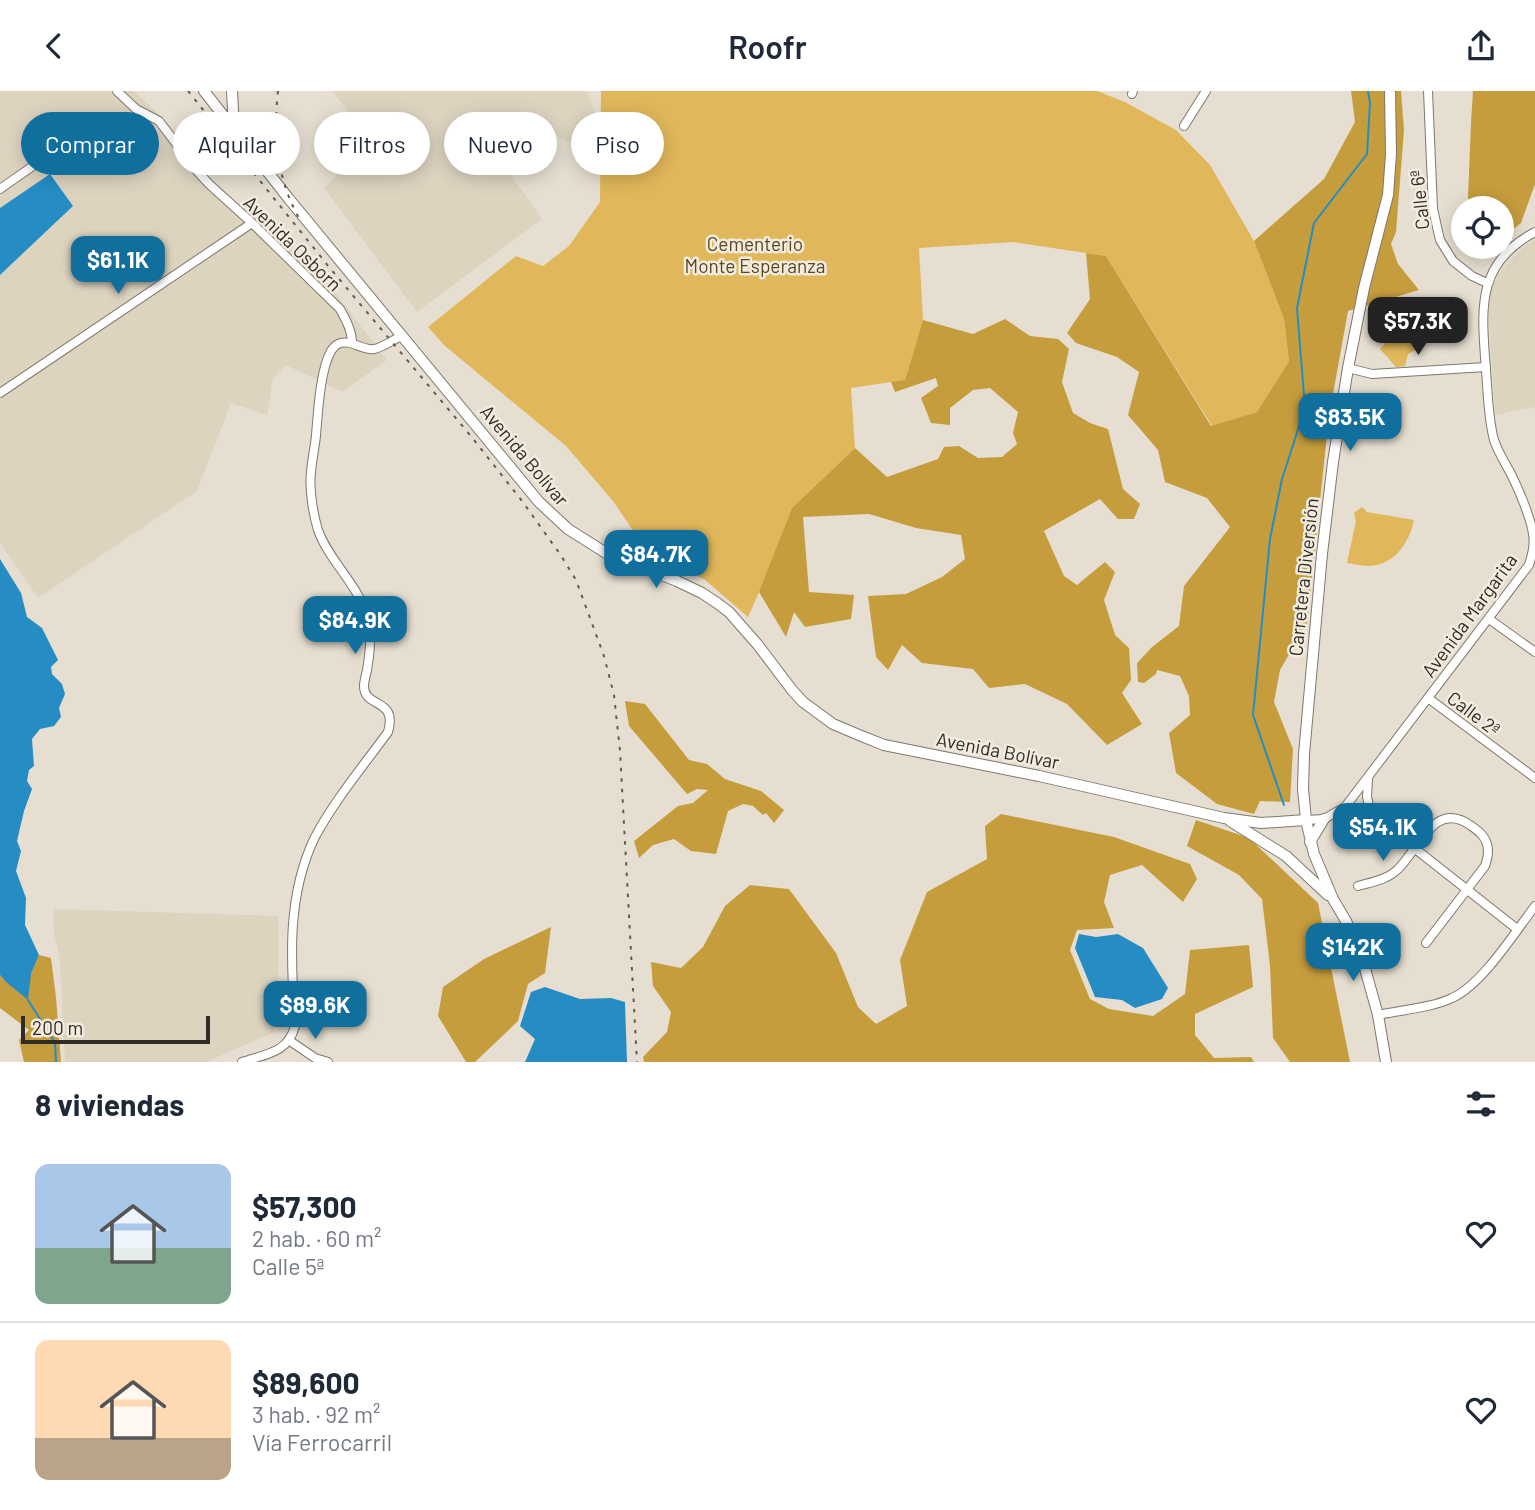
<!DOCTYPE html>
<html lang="es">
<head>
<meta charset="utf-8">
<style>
	:root { --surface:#fff; --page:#f6f6f7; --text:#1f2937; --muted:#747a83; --line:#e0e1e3; --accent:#116f9d }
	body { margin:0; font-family:Barlow,sans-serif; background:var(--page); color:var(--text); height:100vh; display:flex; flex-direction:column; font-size:26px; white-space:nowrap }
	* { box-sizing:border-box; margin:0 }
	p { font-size:23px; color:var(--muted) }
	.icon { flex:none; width:38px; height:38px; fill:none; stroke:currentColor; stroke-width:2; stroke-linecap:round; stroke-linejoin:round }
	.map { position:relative; height:971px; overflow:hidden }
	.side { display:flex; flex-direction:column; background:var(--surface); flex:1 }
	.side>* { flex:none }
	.hud { position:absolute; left:21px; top:21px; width:700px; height:63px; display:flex; gap:14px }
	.fabs { position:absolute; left:1451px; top:105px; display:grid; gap:14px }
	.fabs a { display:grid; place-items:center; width:63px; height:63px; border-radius:50%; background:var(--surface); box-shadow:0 4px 18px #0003; font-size:35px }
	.scale { position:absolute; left:21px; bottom:18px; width:189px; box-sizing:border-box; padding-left:7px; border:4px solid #2f2c27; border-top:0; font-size:19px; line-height:24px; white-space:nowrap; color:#2f2c27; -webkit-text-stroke:5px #f3ecde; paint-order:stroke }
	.price { position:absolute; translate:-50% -60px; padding:0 16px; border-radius:14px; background:var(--accent); color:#fff; font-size:23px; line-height:46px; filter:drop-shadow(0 2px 4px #0008) }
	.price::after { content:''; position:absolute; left:50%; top:42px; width:21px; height:16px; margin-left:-10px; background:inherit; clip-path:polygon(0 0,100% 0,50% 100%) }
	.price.selected { background:#222; color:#fff }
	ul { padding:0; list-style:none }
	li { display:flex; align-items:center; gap:21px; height:175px; padding:0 35px }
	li+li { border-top:2px solid var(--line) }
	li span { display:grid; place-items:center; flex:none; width:196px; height:140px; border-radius:14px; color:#555 }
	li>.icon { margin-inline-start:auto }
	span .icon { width:84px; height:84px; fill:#fffc; stroke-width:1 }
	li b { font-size:30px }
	h2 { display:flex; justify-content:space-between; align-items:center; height:84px; padding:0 35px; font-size:30px }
	.chip { padding:0 24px; border-radius:32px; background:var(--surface); box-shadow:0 4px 18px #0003; font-size:24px; line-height:63px }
	.chip.selected { background:var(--accent); color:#fff }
	header { display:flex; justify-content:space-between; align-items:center; height:91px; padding:0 35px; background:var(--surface); font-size:32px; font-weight:600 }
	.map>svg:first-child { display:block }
	.built { fill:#ddd4c0 }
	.green { fill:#e0b75a }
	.forest { fill:#c59d3c }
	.water { fill:#258dc4 }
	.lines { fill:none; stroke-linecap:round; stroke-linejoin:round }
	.stream { stroke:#258dc4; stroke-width:2 }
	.minor-casing { stroke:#7d786b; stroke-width:10 }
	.major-casing { stroke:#7d786b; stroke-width:12 }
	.minor { stroke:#fff; stroke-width:8 }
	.major { stroke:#fff; stroke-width:10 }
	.rail { stroke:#5f5b54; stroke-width:2; stroke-dasharray:3.5 7; stroke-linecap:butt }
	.labels { text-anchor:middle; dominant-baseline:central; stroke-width:5; stroke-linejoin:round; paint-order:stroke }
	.street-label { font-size:19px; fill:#2f2c27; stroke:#f3ecde }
	.park-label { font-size:19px; fill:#58461f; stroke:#f3ecde }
</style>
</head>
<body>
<header><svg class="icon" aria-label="back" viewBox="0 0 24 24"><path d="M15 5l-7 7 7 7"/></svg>Roofr<svg class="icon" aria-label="share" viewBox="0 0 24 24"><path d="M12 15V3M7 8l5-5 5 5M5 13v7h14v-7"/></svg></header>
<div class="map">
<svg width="1535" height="971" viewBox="0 0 1535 971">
	<rect width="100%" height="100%" fill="#e6dfd1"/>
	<g class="built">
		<path d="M0,0h134l39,37 37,54 79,64 40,39 58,75 -45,32 -56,-27 -13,13 -6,37 -36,-12 -34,88 -159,107 -38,-55v-268l73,-69 -23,-32 -50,34z"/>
		<path d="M332,0h255l13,35v31l-46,-22 -46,36 34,48 -125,93 -93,-124 47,-46z"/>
		<path d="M1535,148v168l-40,8 -6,-92 1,-32 9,-17 26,-28z"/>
		<path d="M53,818l225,7 1,92 -6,25 -67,29h-141l-5,-103 -6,-25z"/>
	</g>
	<g class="green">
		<path d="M601,0h496l28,11 51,28 34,35 44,76 30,78 5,42 -32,51 -45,14 -106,-170 -93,-14 -94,6 4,72 -18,60 -54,8 4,60 -63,60 -27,71 -17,38 -44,-38 -56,-26 -35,-52 -47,-55 -121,-100 -17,-19 88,-71 27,10 26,-20 31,-44z"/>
		<path d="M1420,208l19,37 -31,18 -3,12 -9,1 -16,-18 11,-13 -7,-18z"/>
		<path d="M1362,416l5,5 47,8c-4,21 -19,45 -44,46 -8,0 -16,-2 -23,-3l9,-42 -2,-8z"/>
	</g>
	<g class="forest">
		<path d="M1351,0h50l3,39 -8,102 -5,12 7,20 21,26 -71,21 -19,105 -22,207 -27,47 -6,32 19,47 -3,53 -30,-1 -6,13 -37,-10 -41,-31 -7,-40 21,-18 -1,-19 -9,-20 -23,-6 -1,4 -12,9 -6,-1 -1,-19 15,-16 27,-21 5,-40 46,-59 -23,-29 -42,-16 -7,-32 -30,-35 11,-43 -22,-15 -41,-14 -9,-10 23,-34 -4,-46 20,3 105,170 46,-14 32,-51 -5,-42 -30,-78 70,-62 31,-57z"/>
		<path d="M1473,0h62v93l-14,39 -19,15v-30h-30l-4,-10 3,-75z"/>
		<path d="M1005,228l25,17 28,3 11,10 -7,33 11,31 17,10 18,6 15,60 17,15 -6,15h-16l-18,-20 -56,32 20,45 13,9 28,-23 10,10 -11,28 11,35 14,13 2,32 -9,13 20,31 -35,21 -40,-41 -42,-20 -36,4 -16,-19 -51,-6 -20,-18 -14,25 -12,-13 -8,-61 38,-2 36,-17 23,-18 -4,-24 -45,-7 -47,-14 -66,3 6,75 45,3 -3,24 -46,8 -11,-15 -8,25 -27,-45 33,-84 63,-60 32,29 51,-18 6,-12 15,-1 19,12 24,-1 15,-13 -4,-11 5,-21 -28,-24 -17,2 -23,18v17l-19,-2 -10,-25 17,-12 -2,-8 -41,14 -4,-10 14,-2 18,-60 50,14z"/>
		<path d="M625,610l20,3 44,56 18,4 18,15 36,12 23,19 -10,13 -8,-10 -3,2 -10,-9 -10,-2 -15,7 -12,43 -25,-3 -17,-12 -21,6 -14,13 -5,-17 44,-35 15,-3 15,-13 -11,-1 -10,5 -58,-68z"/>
		<path d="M1001,723l113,23 76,27 7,15 -14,23 -41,-37 -32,10 -6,27 10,26 -37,2 -7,20 20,49 19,10 44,7 32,-22 5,-44 59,-5 4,42 -58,27v21l19,23 37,-1 3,5h-610l-1,-5 24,-25 4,-20 -18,-26 -2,-24 30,6 22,-21 22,-41 25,-21 39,4 47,64 22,54 18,17 31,-18 -7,-46 27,-68 60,-33 -2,-33z"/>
		<path d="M1196,729l53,18 69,65 32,159h-60l-17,-24 -3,-72 -8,-67 -23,-24 -52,-29z"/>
		<path d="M551,836l-6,46 -17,11 -10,37 -43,41h-9l-28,-46 5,-29 41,-28z"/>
		<path d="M39,864l12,3 5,39 5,65h-37l-5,-22 10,-10 -29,-22v-33l6,7 25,-8z"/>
	</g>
	<g class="water">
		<path d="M50,83l23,32 -73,69v-67z"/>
		<path d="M0,468l21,34 6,24 15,11 16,32 -7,7 1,7 10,10 3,10 -6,14 2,9 -7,9 -14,3 -8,10 2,27 -5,4 -2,11 5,8 -8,22 -7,30 4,10 -5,20 10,27 -1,27 14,30 -8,19 -3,26 -22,-18 -6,-7z"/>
		<path d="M1079,843l17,3 22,-3 25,14 25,40 -6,11 -27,9 -13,-8 -27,-3 -20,-49z"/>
		<path d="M545,896l35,12 31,-1 14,4 2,60h-102l10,-23 -15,-13 11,-34z"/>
	</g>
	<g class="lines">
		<g class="stream">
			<path d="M1284,714l-31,-90 17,-176 12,-60 23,-71 -8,-100 17,-85 53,-69 3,-51 -2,-12"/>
			<path d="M28,909l27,43 1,19"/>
		</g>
		<g class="minor-casing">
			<g id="minor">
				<path d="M117,0l19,18 23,12 38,50 12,13 43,39 88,86c6,11 12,22 12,34"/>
				<path d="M1428,0l5,118 7,31 13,21 19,15 15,7"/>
				<path d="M1132,3l1,-3"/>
				<path d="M1184,35l22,-35"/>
				<path d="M0,98l43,-30 11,-4 29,-5 12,-5 47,-32"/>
				<path d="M1348,277l24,6 114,-7"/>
				<path d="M0,302l252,-170"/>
				<path d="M1489,528l46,33"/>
				<path d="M1428,607l107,80"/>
				<path d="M1368,688l-1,18 4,17"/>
				<path d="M1345,716l26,7 146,115"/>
				<path d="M1306,729l18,-1 21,-12 184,-242c3,-10 6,-20 4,-31 -2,-16 -15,-46 -22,-60 -6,-11 -13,-22 -17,-34 -6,-22 -6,-46 -8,-69 -4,-59 -12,-107 49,-139"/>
				<path d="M1358,795c14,-4 29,-6 40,-17 21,-20 36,-69 72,-44 4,3 9,6 12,10 8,9 7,20 3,31l-59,77"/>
				<path d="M1378,924c23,-5 53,-7 74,-17 30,-13 63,-66 83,-92"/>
				<path d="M290,950l25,17 13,4"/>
				<path d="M242,971c24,-8 46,-9 53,-36 -4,-63 -9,-130 20,-189 19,-36 49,-72 73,-105 10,-35 -24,-23 -24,-46 0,-5 2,-11 3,-16 3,-18 5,-34 0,-53 -9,-33 -38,-56 -49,-87 -5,-16 -9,-42 -7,-58 1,-13 4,-25 5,-37 2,-22 4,-65 15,-84 1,-2 5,-6 7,-7 12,-6 24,7 36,5 8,-1 20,-10 28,-13"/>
			</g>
		</g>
		<g class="major-casing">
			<g id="major">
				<path d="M204,0l85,108 250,303 29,27 38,24 71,28 25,12 15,10 12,9 29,33 34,45 11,12 30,22 26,11 25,10 155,31 185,42 37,5 45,-3"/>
				<path d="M232,0l2,38"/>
				<path d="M1230,730l56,35 42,39"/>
				<path d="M1310,751l14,-23"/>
				<path d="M1386,971l-8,-47 -16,-57 -16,-37 -13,-22 -19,-45 -8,-34 -3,-31 1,-35 18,-200 11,-92 15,-94 16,-80 24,-93 3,-41 -1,-63"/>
			</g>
		</g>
		<use href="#minor" class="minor"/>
		<use href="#major" class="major"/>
		<g class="rail">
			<path d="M188,0l141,176 141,168 52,66 38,53 16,26 28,76 10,39 6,56 17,311"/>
			<path d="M278,0c-5,44 -1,88 21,127"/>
		</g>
	</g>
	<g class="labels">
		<g class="street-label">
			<text transform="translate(1419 109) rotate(-96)">Calle 6ª</text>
			<text transform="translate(293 152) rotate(44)">Avenida Osborn</text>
			<text transform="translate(525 364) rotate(50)">Avenida Bolívar</text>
			<text transform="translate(1303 486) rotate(-84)">Carretera Diversión</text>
			<text transform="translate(1469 524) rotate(-54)">Avenida Margarita</text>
			<text transform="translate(1474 622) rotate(37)">Calle 2ª</text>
			<text transform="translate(998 659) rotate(11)">Avenida Bolívar</text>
		</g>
		<g class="park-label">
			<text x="755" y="152">Cementerio<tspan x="755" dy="22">Monte Esperanza</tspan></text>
		</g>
	</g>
</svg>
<div class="fabs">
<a><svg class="icon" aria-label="locate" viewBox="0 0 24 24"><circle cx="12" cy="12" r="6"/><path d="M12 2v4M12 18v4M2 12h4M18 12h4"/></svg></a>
</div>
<div class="scale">200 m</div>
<b class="price" style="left:118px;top:205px">$61.1K</b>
<b class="price selected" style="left:1418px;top:266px">$57.3K</b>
<b class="price" style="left:1350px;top:362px">$83.5K</b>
<b class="price" style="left:656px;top:499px">$84.7K</b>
<b class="price" style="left:355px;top:565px">$84.9K</b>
<b class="price" style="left:1383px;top:772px">$54.1K</b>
<b class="price" style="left:1353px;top:892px">$142K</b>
<b class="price" style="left:315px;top:950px">$89.6K</b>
<div class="hud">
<a class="chip selected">Comprar</a>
<a class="chip">Alquilar</a>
<a class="chip">Filtros</a>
<a class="chip">Nuevo</a>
<a class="chip">Piso</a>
</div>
</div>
<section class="side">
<h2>8 viviendas<svg class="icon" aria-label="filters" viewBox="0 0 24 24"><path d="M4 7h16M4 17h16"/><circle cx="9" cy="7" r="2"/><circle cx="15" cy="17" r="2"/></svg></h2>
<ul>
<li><span style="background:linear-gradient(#a9c7e8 60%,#7fa58c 0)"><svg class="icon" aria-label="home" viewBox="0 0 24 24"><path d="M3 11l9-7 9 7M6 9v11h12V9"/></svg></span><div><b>$57,300</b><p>2 hab. · 60 m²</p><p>Calle 5ª</p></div><svg class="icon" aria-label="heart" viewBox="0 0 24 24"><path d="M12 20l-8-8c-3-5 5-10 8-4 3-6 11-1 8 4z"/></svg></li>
<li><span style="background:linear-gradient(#ffd9b3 70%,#b9a48a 0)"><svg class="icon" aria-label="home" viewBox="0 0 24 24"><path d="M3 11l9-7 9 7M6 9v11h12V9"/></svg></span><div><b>$89,600</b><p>3 hab. · 92 m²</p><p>Vía Ferrocarril</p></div><svg class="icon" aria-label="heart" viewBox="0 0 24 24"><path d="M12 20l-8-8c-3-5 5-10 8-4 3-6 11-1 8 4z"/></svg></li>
</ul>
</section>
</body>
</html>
